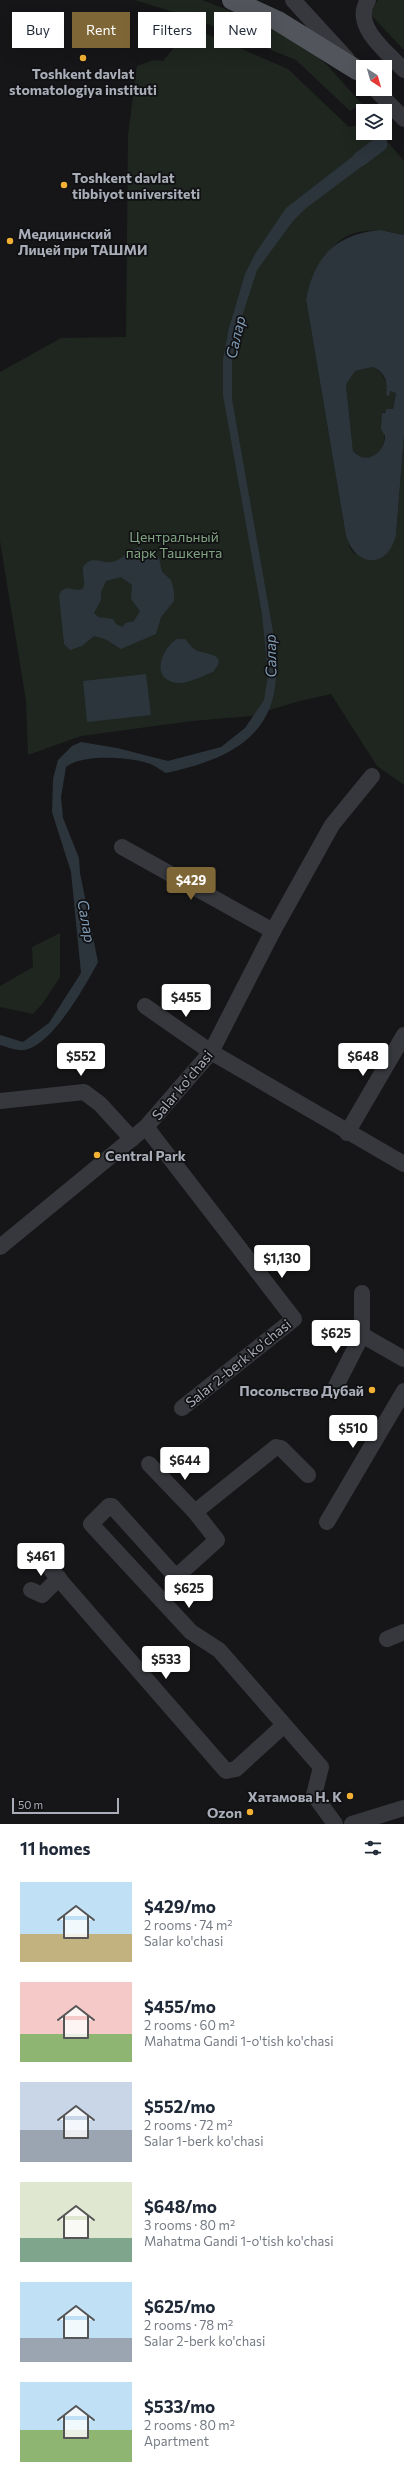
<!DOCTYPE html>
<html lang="en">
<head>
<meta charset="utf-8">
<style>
	:root { --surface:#fff; --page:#f2f2f3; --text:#1f2937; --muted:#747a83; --accent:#7e6636 }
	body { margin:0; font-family:Commissioner,sans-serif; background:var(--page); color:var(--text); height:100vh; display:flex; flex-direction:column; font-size:15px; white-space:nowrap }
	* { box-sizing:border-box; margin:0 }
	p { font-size:13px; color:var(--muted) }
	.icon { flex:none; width:22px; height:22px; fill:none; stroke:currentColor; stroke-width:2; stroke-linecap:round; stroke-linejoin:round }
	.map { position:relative; height:1824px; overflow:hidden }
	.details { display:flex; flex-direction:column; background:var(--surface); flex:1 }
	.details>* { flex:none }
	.banner { position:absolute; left:12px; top:12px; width:380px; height:36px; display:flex; gap:8px }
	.needle { width:26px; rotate:143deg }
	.tools { position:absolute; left:356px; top:60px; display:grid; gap:8px }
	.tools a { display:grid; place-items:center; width:36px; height:36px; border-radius:0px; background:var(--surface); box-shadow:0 4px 16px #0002; font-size:20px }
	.scale { position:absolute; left:12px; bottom:10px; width:107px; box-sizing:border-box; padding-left:4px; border:2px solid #a8adb8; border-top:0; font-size:11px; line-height:14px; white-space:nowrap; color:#a8adb8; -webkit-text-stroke:3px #111113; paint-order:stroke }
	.price { position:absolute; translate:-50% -34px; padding:0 9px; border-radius:4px; background:#fff; color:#222; font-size:13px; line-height:26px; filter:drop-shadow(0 1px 2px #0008) }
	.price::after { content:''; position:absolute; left:50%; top:24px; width:12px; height:9px; margin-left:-6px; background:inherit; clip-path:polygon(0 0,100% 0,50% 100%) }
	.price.on { background:var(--accent); color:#fff }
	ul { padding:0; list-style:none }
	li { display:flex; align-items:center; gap:12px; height:100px; padding:0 20px }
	li span { display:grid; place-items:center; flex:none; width:112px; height:80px; border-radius:0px; color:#555 }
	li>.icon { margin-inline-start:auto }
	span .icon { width:48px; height:48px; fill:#fffc; stroke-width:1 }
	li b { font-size:17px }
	h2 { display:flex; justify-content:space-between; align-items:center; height:48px; padding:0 20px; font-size:17px }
	.tag { padding:0 14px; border-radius:0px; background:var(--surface); box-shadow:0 4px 16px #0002; font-size:14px; line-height:36px }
	.tag.on { background:var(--accent); color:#fff }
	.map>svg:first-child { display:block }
	.green { fill:#1e261f }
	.water { fill:#2c353c; fill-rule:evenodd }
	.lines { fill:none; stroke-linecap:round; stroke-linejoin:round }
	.canal { stroke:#2c353c; stroke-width:15 }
	.minor { stroke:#37383d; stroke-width:16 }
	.major { stroke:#53555c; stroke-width:20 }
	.poi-dot { fill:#f2b134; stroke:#111113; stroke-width:1.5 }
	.labels { text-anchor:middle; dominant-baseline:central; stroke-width:3.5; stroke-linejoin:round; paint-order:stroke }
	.poi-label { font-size:14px; font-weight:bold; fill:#a8adb8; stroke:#111113; text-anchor:start }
	.park-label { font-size:14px; fill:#7fa381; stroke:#111113 }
	.street-label { font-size:14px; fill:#a8adb8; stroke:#111113 }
	.water-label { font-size:15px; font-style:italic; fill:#7f9bb3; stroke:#111113 }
</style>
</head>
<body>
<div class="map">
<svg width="404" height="1824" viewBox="0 0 404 1824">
	<rect width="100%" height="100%" fill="#161618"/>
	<g class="green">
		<path d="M135,0h67l72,28 30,18 23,19 35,39 -12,7 -54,-51 -101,-41z"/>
		<path d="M378,0h26v50l-33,-35v-5z"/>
		<path d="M191,27l97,42 61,58 14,-3v9h17l24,28v74c-22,-6 -49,-8 -67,8 -5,5 -9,12 -13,18 -9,13 -15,22 -18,38l40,237 4,12 5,6 41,-19 8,-100v350l-27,-19 -46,-72 -35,8 -45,14 -59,5 -111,15 -53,19 -2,-54 -26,-160v-169l61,-34 65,-1 2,-202 9,-69 17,-6 9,1z"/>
		<path d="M373,367l9,7 8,17 6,1 -3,17 -11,4c1,17 9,38 -12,44 -7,2 -12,-1 -17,-6l-7,-66 9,-14z"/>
		<path d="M60,933v44l-17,26 -10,11 -33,-7v-21l33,-19 -1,-20z"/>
	</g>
	<g class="water">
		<path d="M370,143l11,9 -76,57 -12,12 -36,49 -19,59 -6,31v39l42,238c1,13 3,27 2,40 -3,64 -55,84 -110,96 -6,-3 -13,-9 -19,-10 -19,-6 -65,-9 -81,4l-5,30 2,21 16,40 1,15 18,89c-12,23 -47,85 -74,88 -7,1 -17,-3 -24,-5v-10l23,7 26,-19 32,-50 -10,-101 -19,-60 1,-33 5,-19 14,-14 9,-4 36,6 51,13 53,-14 24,-19 19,-28 4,-25 -6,-61 -39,-219v-36l6,-31 16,-54 10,-20 31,-46z"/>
		<path d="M380,230l24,5v200l-8,100c-8,34 -40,33 -50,1l-40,-237c9,-43 30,-65 74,-69zM373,367c13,6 15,16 13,28l3,1 1,-5 6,2 -3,16h-7l-1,4h-3l-1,16 4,7c0,17 -19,30 -32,15l-7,-66 9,-14z"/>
		<path d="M138,548l11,2 10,8 3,14 9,8 3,11v10l-13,16 -5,17 -35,15 -16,-10 -11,-3 -12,10 -12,4 -6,-6 -5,-49 3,-5 6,-2c24,7 14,-7 15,-21 9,-13 18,-3 29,-5 10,-2 16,-12 26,-14zM121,577l11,8 -1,14 9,12 -6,10 -8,2 -4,4 -6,-3 -3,-5 -15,-2 -4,-4 7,-13v-8l5,-11z"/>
		<path d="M177,639h8c3,3 5,7 9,10 8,6 37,3 19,23 -10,4 -26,12 -36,11 -28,-4 -15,-35 0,-44z"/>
		<path d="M146,674l5,41 -64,7 -4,-41z"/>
	</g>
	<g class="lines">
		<path class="canal" d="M360,159l20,-15"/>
		<g class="minor">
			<path d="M293,0l54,59"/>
			<path d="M368,0c-17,26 20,53 36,70"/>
			<path d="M375,89l29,30"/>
			<path d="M122,847l151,84"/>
			<path d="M145,1006l66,46 193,112"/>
			<path d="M0,1101l84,-9 16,12 32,35"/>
			<path d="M146,1127l148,192 -112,89"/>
			<path d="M347,1133l57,-98"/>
			<path d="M0,1247l146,-120 65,-75 62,-121 59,-106 40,-49"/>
			<path d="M362,1335l42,24"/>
			<path d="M336,1386l26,-51v-42"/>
			<path d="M149,1464l46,48"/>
			<path d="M308,1475l-27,-27 -5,-1 -81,65 22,28 -41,37 -64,-71h-3l-18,18 100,108 28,18 102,117 -7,28 21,29"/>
			<path d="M327,1522l77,-131"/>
			<path d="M52,1571l174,200 10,-2 47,-43"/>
			<path d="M31,1590l11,5 17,-17"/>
			<path d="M387,1639l17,-7"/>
			<path d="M352,1824l52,-16"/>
		</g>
		<path class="major" d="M232,0l46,21 79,49"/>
	</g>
	<g class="poi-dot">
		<circle cx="83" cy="58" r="4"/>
		<circle cx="64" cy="185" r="4"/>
		<circle cx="10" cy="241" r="4"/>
		<circle cx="97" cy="1155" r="4"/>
		<circle cx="372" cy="1390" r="4"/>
		<circle cx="350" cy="1796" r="4"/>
		<circle cx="250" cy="1812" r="4"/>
	</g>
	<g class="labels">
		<g class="poi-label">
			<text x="83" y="73" text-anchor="middle">Toshkent davlat<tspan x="83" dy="16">stomatologiya instituti</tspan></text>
			<text x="72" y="177">Toshkent davlat<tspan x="72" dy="16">tibbiyot universiteti</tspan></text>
			<text x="18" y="233">Медицинский<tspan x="18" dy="16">Лицей при ТАШМИ</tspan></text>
			<text x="105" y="1155">Central Park</text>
			<text x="364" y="1390" text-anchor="end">Посольство Дубай</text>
			<text x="342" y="1796" text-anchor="end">Хатамова Н. К</text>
			<text x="242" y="1812" text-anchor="end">Ozon</text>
		</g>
		<g class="park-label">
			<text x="174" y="536">Центральный<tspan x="174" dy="16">парк Ташкента</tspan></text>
		</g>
		<g class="street-label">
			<text transform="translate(182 1085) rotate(-50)">Salar ko'chasi</text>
			<text transform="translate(238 1363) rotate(-39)">Salar 2-berk ko'chasi</text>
		</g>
		<g class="water-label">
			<text transform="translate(235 337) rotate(-77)">Салар</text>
			<text transform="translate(270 656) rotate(-91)">Салар</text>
			<text transform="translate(87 921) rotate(80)">Салар</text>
		</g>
	</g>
</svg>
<div class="tools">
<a><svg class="needle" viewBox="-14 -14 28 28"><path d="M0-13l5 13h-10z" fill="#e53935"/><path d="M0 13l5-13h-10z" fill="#747a83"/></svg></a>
<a><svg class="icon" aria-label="layers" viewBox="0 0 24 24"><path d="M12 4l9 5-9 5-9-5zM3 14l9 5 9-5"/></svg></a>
</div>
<div class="scale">50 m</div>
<b class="price on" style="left:191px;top:901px">$429</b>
<b class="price" style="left:186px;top:1018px">$455</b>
<b class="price" style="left:81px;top:1077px">$552</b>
<b class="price" style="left:363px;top:1077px">$648</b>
<b class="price" style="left:282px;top:1279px">$1,130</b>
<b class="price" style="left:336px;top:1354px">$625</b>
<b class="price" style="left:353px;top:1449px">$510</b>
<b class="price" style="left:185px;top:1481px">$644</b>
<b class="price" style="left:41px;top:1577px">$461</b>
<b class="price" style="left:189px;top:1609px">$625</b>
<b class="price" style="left:166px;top:1680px">$533</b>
<div class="banner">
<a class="tag">Buy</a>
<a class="tag on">Rent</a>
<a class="tag">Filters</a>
<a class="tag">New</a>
</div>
</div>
<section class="details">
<h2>11 homes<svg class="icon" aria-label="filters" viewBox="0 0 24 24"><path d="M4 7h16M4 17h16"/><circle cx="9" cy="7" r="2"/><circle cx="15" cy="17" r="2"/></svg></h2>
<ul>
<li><span style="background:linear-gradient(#bfe0f5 65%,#c2b280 0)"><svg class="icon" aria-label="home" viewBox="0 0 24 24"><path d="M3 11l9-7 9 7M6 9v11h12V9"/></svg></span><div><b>$429/mo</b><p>2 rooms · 74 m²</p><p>Salar ko'chasi</p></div></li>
<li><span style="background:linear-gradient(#f6c9c9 65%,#8fb573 0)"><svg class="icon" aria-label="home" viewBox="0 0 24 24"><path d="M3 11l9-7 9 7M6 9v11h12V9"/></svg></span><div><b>$455/mo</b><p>2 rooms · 60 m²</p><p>Mahatma Gandi 1-o'tish ko'chasi</p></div></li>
<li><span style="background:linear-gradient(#c9d6e8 60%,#9aa5b1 0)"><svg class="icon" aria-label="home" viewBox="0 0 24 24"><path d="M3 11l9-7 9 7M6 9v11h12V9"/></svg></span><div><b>$552/mo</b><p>2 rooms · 72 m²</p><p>Salar 1-berk ko'chasi</p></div></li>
<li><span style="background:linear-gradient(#dfe7d0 70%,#7fa58c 0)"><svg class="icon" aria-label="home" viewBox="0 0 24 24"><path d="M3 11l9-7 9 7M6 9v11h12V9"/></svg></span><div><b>$648/mo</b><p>3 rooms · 80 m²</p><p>Mahatma Gandi 1-o'tish ko'chasi</p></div></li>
<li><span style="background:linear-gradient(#bfe0f5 70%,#9aa5b1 0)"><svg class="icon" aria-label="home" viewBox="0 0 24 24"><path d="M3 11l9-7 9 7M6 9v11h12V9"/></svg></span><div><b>$625/mo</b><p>2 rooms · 78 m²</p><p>Salar 2-berk ko'chasi</p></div></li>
<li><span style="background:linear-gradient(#bfe0f5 60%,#8fb573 0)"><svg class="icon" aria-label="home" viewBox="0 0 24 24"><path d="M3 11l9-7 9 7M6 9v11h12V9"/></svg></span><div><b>$533/mo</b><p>2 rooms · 80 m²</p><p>Apartment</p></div></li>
</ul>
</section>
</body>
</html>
